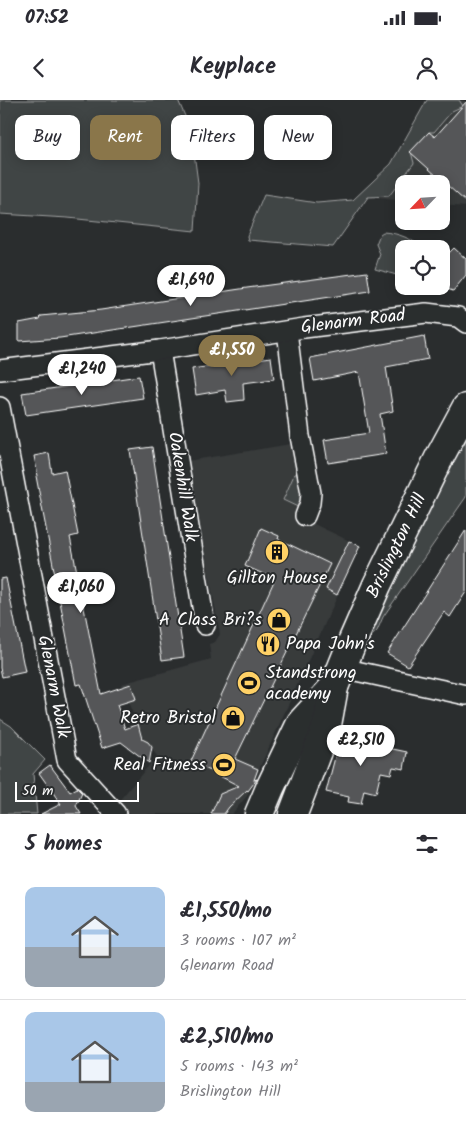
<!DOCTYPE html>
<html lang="en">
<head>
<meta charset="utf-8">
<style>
	:root { --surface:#fff; --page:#f7f7f7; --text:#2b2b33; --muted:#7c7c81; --line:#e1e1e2; --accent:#8a764a }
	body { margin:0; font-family:Kalam,sans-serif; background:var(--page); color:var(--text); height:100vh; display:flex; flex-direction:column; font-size:19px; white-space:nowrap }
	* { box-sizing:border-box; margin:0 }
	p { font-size:16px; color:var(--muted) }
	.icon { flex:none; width:28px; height:28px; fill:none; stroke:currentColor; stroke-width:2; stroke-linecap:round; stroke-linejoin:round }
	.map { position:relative; height:714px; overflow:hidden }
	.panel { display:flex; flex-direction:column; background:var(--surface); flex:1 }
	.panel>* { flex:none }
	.hud { position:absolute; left:15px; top:15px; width:436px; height:45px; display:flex; gap:10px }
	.needle { width:32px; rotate:245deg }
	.buttons { position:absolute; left:395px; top:75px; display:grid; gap:10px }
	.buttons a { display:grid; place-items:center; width:55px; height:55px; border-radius:10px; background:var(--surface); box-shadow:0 2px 12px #0003; font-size:25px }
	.scale { position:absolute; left:15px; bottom:12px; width:124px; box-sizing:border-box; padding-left:5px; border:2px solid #fff; border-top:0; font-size:14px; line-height:18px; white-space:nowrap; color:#fff; -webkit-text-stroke:4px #2a2d2e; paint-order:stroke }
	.price { position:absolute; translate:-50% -42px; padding:0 11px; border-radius:18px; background:#fff; color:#222; font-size:16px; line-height:32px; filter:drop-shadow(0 1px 2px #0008) }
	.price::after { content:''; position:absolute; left:50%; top:30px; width:15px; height:11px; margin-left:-8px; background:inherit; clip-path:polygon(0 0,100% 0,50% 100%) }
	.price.current { background:var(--accent); color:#fff }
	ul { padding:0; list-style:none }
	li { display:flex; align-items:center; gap:15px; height:125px; padding:0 25px }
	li+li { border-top:1px solid var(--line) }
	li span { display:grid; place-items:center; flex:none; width:140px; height:100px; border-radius:10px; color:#555 }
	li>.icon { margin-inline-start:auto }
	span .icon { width:60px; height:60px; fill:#fffc; stroke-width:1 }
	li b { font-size:21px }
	h2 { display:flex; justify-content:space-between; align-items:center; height:60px; padding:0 25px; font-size:21px }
	.tag { padding:0 18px; border-radius:10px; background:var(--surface); box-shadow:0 2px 12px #0003; font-size:18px; line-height:45px }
	.tag.current { background:var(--accent); color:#fff }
	.status { display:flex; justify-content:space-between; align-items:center; height:35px; padding:0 25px; background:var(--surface); direction:ltr }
	.status svg { height:14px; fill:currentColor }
	header { display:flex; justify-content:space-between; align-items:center; height:65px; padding:0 25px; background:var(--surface); font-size:22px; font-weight:800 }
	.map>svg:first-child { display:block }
	.built { fill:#373a3b }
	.green { fill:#414445; stroke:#a0a2a2 }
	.building { fill:#555758; stroke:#fff }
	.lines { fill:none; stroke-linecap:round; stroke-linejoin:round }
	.street-casing { stroke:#fff; stroke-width:22 }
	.highway-casing { stroke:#fff; stroke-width:31 }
	.street { stroke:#2a2d2e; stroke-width:19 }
	.highway { stroke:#2a2d2e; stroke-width:28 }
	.labels { text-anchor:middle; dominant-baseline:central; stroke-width:4; stroke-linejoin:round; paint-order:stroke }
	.street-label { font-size:18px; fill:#fff; stroke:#2a2d2e }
	.poi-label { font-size:18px; fill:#fff; stroke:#2a2d2e; text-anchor:end }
</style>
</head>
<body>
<div class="status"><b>07:52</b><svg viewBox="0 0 49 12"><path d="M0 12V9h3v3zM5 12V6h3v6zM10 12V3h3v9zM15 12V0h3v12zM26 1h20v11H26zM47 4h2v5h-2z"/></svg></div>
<header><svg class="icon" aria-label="back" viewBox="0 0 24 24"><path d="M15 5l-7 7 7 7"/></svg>Keyplace<svg class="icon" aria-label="person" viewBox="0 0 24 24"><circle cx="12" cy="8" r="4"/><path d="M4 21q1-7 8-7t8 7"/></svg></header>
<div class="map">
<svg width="466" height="714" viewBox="0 0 466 714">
	<rect width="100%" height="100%" fill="#2a2d2e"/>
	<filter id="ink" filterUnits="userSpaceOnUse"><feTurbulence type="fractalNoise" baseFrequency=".02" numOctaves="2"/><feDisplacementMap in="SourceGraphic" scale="10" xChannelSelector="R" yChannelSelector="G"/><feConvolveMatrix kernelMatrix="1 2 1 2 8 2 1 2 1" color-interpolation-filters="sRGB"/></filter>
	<g filter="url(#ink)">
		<g class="built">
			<path d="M444,0h19l3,3v104l-25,-2v-21h-37v17l-36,-4z"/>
			<path d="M309,341l12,62 -7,21 46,22 -113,250 -15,18h-105l-10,-11 40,-47 -15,-19 -21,-53 90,-25 -2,-15 6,-2 5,-8 -33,-173z"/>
		</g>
		<g class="green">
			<path d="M0,0h178l13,30 7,53 -3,48 -127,-13 -68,-4z"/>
			<path d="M427,0h32l4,6 -11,5 -18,21h-5l-18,20 3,11 -25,33 -21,1 -35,50 -85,-7 -1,-4 17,-41 53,8 36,-3 38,-36z"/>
			<path d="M383,132c16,1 29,7 41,17h-20v28l-29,-8 5,-15 -4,-10 4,-10z"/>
			<path d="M466,332v65l-83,120 -6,14 -12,11 10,-27z"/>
			<path d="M297,373h2l6,30 -3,6 -19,-9 11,-25z"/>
			<path d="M0,619l11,7 34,34 -12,14 4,40h-37z"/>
		</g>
		<g class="building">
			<path d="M466,2v100l-56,-50 19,-20 6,5z"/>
			<path d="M454,148l12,11v16l-13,16 -12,-4v-18l6,-5 -4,-5z"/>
			<path d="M367,172l3,19 -310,47 -41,3v-18l21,-4 1,-3 60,-6 146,-22z"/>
			<path d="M424,236l4,23 -42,8 7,44 -13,3 6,40 -58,9 -4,-23 45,-7 -10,-61 -45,9 -4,-23z"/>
			<path d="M271,257l3,22 -31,4 1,17 -17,2 -2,-12 -29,5 -4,-26z"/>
			<path d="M139,276l4,22 -117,17 -4,-22z"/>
			<path d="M152,347l32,210 -22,3 -32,-210z"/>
			<path d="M49,353l3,20 13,-3 13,65 -8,2 31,157 30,-10 5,15 -19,6 8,24 13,-5 4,15 6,3 4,5 -3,16 -28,-21 -19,6 -21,-64 -5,1 -40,-209h2l-4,-20z"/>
			<path d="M261,428l18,8 -1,3 52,25 -95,195 23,10 -4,11 3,-1 -9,12 -1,-1 -18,17 -5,7h-13l9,-20 19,-8 -48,-25 84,-182 -30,-13z"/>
			<path d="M466,430v62l-16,25 -6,-5 -36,54 -21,-13z"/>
			<path d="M349,441l11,5 -23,49 -11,-6z"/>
			<path d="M6,478l19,94 -23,5 -2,-9v-89z"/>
			<path d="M344,630l21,4 -1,9 43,9 -3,17 -11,-2 -2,7 -10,-2 -5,21 -12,-3 -3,14 -13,-2 1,-5 -23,-5 13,-50 3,1z"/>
			<path d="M50,665l20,27 7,-4 5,5 -6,13 5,8h-40l20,-10 -22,-31z"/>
		</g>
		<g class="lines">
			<g class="street-casing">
				<g id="street">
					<path d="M287,231l13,105 11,57 -1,10 -5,13"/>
					<path d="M160,250l45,275"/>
					<path d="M0,270l160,-20 144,-22 122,-15 32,4 8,6"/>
					<path d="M0,307l67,353 49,54"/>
					<path d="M342,568l124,27"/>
				</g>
			</g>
			<g class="highway-casing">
				<g id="highway">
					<path d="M259,714l11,-26 31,-65 33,-36"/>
					<path d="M293,714l34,-89 7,-38 19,-47 24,-55 62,-127 27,-50"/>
				</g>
			</g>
			<use href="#street" class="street"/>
			<use href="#highway" class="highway"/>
		</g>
	</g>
	<defs>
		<g id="building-disc" transform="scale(1.25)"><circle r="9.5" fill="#ffd166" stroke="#2a2d2e"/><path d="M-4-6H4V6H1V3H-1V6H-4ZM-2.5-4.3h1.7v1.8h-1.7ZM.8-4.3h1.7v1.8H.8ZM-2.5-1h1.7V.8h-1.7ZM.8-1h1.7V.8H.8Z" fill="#111"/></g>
		<g id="shop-disc" transform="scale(1.25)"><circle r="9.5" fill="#ffd166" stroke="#2a2d2e"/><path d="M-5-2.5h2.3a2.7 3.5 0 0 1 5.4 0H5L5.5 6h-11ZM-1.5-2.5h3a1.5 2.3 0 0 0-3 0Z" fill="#111"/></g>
		<g id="restaurant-disc" transform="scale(1.25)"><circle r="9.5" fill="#ffd166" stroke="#2a2d2e"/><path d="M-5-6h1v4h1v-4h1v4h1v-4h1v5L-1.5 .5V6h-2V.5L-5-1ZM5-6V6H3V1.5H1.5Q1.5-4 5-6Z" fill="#111"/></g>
		<g id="stadium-disc" transform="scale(1.25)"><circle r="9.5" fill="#ffd166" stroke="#2a2d2e"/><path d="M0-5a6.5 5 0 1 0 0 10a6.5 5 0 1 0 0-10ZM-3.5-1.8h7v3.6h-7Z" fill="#111"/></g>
	</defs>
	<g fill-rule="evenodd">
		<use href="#building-disc" x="277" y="452"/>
		<use href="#shop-disc" x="279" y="520"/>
		<use href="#restaurant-disc" x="268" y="544"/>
		<use href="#stadium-disc" x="249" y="583"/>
		<use href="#shop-disc" x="233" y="618"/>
		<use href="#stadium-disc" x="224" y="665"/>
	</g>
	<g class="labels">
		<g class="street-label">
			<text transform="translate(353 222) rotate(-7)">Glenarm Road</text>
			<text transform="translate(182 387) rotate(81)">Oakenhill Walk</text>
			<text transform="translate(397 446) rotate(-64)">Brislington Hill</text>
			<text transform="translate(53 587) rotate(79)">Glenarm Walk</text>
		</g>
		<g class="poi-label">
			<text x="277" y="478" text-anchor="middle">Gillton House</text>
			<text x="262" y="520">A Class Bri?s</text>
			<text x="286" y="544" text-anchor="start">Papa John's</text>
			<text x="266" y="573" text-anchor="start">Standstrong<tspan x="266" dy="21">academy</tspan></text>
			<text x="216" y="618">Retro Bristol</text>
			<text x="206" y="665">Real Fitness</text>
		</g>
	</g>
</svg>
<div class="buttons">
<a><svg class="needle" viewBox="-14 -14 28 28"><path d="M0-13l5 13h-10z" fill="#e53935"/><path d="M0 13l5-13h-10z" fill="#7c7c81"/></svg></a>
<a><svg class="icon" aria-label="locate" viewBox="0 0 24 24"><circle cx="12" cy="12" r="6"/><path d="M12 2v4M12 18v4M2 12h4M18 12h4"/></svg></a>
</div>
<div class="scale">50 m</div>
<b class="price" style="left:191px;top:207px">£1,690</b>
<b class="price current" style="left:232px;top:277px">£1,550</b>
<b class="price" style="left:82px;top:296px">£1,240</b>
<b class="price" style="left:81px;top:514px">£1,060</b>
<b class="price" style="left:361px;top:667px">£2,510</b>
<div class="hud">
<a class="tag">Buy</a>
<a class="tag current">Rent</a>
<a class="tag">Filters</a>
<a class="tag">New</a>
</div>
</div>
<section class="panel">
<h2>5 homes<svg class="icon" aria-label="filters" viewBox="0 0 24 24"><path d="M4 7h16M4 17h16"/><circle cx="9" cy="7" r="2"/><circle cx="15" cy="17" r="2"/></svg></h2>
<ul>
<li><span style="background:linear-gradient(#a9c7e8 60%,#9aa5b1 0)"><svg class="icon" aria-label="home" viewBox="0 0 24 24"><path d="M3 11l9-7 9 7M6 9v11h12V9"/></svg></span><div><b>£1,550/mo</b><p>3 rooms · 107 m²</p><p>Glenarm Road</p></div></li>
<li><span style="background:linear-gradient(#a9c7e8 70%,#9aa5b1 0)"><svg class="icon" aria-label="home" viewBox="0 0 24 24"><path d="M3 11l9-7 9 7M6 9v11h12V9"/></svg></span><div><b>£2,510/mo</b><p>5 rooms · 143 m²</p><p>Brislington Hill</p></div></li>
</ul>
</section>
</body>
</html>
